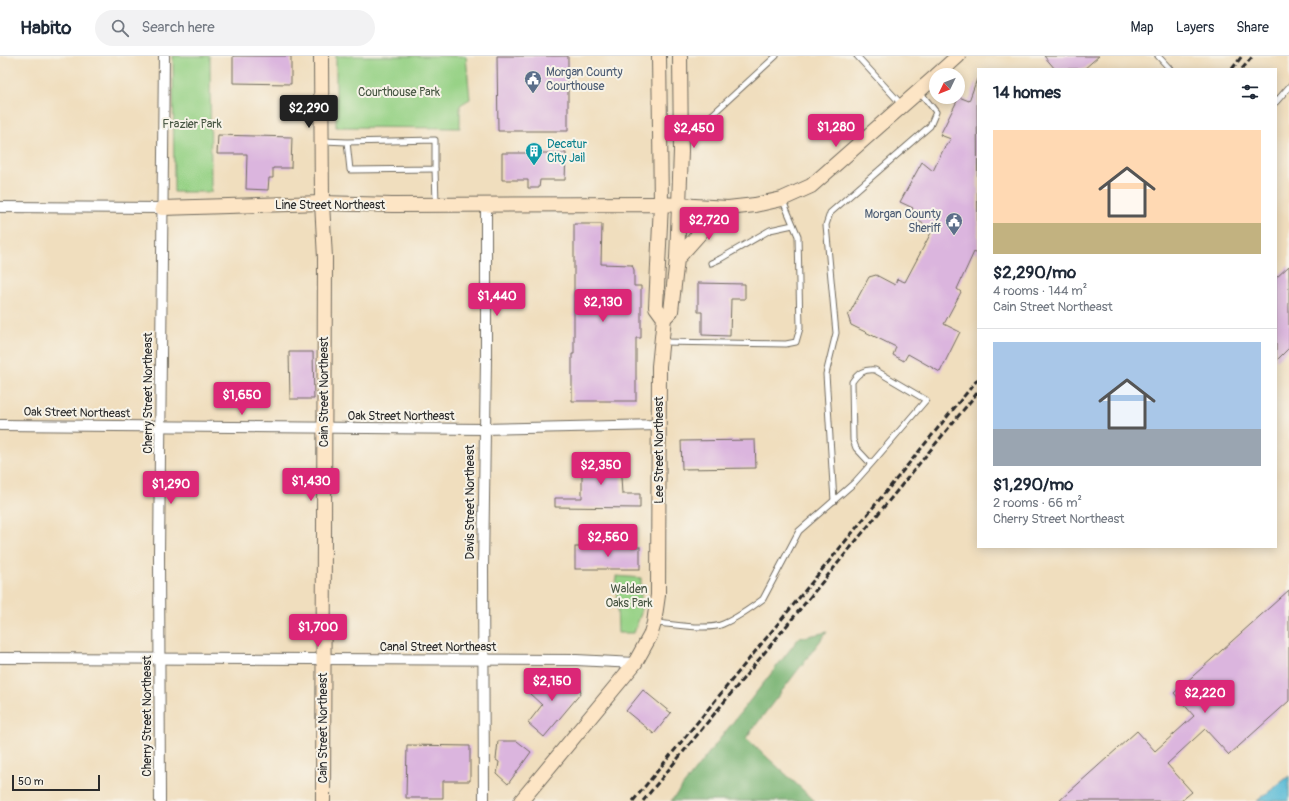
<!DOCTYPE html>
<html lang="en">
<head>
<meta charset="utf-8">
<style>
	:root { --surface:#fff; --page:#f2f2f3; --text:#1f2937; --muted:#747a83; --line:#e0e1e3; --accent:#db2777 }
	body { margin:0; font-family:Pangolin,sans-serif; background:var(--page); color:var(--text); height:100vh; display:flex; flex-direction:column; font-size:15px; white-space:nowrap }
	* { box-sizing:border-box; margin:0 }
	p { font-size:13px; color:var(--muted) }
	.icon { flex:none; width:22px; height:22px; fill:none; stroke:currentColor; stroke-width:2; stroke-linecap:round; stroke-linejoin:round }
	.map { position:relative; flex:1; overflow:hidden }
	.side { position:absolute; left:977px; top:12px; width:300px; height:480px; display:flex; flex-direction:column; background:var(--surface); border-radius:0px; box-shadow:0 2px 10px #0003 }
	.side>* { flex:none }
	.needle { width:26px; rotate:227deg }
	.fabs { position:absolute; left:929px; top:12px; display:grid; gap:8px }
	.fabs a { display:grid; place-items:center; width:36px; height:36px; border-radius:50%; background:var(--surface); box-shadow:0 2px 10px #0003; font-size:20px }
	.scale { position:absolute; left:12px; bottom:10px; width:88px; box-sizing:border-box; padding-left:4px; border:2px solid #2b2b2b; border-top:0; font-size:11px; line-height:14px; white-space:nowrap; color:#2b2b2b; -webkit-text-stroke:3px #f7f3e8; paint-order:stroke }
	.price { position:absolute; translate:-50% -34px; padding:0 9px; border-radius:4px; background:var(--accent); color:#fff; font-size:13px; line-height:26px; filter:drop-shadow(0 1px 2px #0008) }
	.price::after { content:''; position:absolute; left:50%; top:24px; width:12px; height:9px; margin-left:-6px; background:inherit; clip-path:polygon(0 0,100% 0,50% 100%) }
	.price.selected { background:#222; color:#fff }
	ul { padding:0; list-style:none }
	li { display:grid; align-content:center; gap:8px; height:212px; padding:0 16px }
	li+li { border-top:1px solid var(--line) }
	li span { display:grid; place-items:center; height:124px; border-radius:0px; color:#555 }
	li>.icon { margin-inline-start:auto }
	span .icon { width:72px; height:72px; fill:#fffc; stroke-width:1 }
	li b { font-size:17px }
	h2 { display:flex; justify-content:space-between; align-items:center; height:48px; padding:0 16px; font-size:17px }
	header { display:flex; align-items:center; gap:24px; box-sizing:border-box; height:56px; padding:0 20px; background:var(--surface); border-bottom:1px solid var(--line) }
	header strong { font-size:19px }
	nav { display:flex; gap:22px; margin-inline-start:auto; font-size:14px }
	.search { width:280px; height:36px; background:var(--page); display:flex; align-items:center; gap:10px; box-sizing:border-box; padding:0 14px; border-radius:22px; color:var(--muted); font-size:15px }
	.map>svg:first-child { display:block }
	.green { fill:#97d286; stroke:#617e58 }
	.forest { fill:#79b473; stroke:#52704f }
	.water { fill:#57bad6; stroke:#417280 }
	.building { fill:#dbb5de }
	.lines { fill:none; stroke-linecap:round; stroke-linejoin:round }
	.lane-casing { stroke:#706a5e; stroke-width:7 }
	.street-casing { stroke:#706a5e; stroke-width:12 }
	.secondary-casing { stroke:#706a5e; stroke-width:16 }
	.lane { stroke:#fff; stroke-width:5 }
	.street { stroke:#fff; stroke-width:10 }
	.secondary { stroke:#fde5c5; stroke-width:14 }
	.rail { stroke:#2b2b2b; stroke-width:3; stroke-dasharray:6 3; stroke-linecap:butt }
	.labels { text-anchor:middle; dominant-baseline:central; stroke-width:4; stroke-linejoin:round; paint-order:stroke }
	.service-label { font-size:12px; fill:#4e5e75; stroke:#f7f3e8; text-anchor:start }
	.park-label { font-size:12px; fill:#465542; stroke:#f7f3e8 }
	.culture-label { font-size:12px; fill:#0d838f; stroke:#f7f3e8; text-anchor:start }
	.street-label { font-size:12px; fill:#2b2b2b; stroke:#f7f3e8 }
</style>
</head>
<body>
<header>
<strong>Habito</strong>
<div class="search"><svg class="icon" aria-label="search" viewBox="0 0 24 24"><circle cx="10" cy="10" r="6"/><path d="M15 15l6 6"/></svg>Search here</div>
<nav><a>Map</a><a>Layers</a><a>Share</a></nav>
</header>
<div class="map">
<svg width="1289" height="745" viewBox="0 0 1289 745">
	<rect width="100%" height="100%" fill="#f7f3e8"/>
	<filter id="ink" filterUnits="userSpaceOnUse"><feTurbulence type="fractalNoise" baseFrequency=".025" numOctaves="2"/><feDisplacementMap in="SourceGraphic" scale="8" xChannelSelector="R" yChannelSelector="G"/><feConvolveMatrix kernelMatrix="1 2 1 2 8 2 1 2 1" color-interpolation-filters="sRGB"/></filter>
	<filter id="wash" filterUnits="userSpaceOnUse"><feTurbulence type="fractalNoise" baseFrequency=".012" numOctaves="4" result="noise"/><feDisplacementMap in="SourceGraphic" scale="16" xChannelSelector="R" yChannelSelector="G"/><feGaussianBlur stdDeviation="0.9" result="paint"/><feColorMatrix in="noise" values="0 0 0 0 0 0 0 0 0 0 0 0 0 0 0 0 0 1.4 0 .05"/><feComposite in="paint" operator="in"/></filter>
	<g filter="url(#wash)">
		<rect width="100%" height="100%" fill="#f0debe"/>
		<g class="green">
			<path d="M173,0h37l1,136h-37z"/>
			<path d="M336,0h130l4,43 -10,6v23l-124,-1z"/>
			<path d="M616,520l25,2v35l-7,20h-16z"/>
		</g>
		<path class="forest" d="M827,576l-81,106 69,63h-144l128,-163z"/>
		<path class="water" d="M1289,720v25h-32z"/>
		<g id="blocks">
			<g class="building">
				<path d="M233,0h58v28l-58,-1z"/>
				<path d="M497,0h71v75h-70z"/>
				<path d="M1044,0h55l-15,13h-29z"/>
				<path d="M977,23l1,175 -4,-2 -17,37 4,3 -17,32 16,8 -20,40 -32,-18 -4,7 -11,-6 3,-8 -45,-22 -3,-9 21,-39 7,-2 19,10 2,-6 8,3 28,-53 -24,-13 4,-8 -13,-6 22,-40 11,9 11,-23 7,-9 -11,-4 19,-38 10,4z"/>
				<path d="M218,79l74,2 -1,31h-18v10h-4l-1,12 -22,-1 1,-35h-30z"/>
				<path d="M502,97h64l-1,27h-25l-1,8h-11v-8h-26z"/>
				<path d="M574,168h28l-1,40 31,1 2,5v16h7v52h-5v63h-64v-47h2z"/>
				<path d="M1289,210v82l-13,13v-83z"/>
				<path d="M698,227l47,1v15h-14l-1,37 -28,-1v-23h-4z"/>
				<path d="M289,296h24l1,47h-24z"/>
				<path d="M755,384l1,28 -74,1 -1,-28z"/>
				<path d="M582,398l25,1v5h13l2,34h18v14l-85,-1v-9h27z"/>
				<rect x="575" y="491" width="65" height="22"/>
				<path d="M1289,534v111l-60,54 -24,-26 -38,35 25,28 -11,9h-122l78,-70 18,20 39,-35 -20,-23z"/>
				<path d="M536,621l29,1v7l10,-1 4,3 2,6 -37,44 -16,-14 14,-18 -13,-12 1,-8 6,-1z"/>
				<path d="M643,634l28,23 -17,21 -28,-23z"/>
				<path d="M498,685h19l14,11 -23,32 -11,-10 2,-12 -3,-2z"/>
				<path d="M407,689l63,1v35h-27v17h-37z"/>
			</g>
		</g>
	</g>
	<g filter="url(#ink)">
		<use href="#blocks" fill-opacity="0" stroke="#706a5e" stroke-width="1"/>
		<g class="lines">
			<g class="lane-casing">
				<g id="lane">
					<path d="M857,0l45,49"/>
					<path d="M1158,0l12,13"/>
					<path d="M1276,46l13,-15"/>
					<path d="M702,68l74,-68"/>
					<path d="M323,85l24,1 3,28 85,-1v-29l-88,2"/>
					<path d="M435,113l1,35"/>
					<path d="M711,207l9,-4 50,-29 23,-5"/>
					<path d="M663,286l123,2 10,-2 4,-14 -2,-92 -15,-35"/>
					<path d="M834,445l-8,-127 10,-41 -10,-108 4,-12 100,-87 6,-14 -16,-20"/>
					<path d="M655,567c18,1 53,8 68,1 14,-6 28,-16 40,-25l36,-68 55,-48 17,-19 -15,-16 -3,-8 -1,-58c6,-9 12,-13 23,-12l51,30 -55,64"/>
				</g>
			</g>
			<g class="street-casing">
				<g id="street">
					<path d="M0,151l162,1"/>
					<path d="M0,369l484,4 175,-4"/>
					<path d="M0,602l576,2 59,3"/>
					<path d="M160,745l-1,-246 5,-499"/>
					<path d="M484,745l-1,-233 3,-208v-156"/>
				</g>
			</g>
			<g class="secondary-casing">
				<g id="secondary">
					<path d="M321,0l1,147 3,55 -2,543"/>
					<path d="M937,19l21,-19"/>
					<path d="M162,152l160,-5 70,2 269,-1 67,4 27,-3 27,-6 29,-13 125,-110"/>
					<path d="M677,203l32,-36 19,-15"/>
					<path d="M664,262l7,-7 6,-52 4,-108 -1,-95"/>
					<path d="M521,745l114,-138 15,-27 4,-13 4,-28 1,-229 5,-48 -8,-11 5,-103 -2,-148"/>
				</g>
			</g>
			<use href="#lane" class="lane"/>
			<use href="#street" class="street"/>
			<use href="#secondary" class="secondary"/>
			<g class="rail">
				<path d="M1232,13l10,-13"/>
				<path d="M1242,13l11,-13"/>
				<path d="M633,745l345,-422"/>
				<path d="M643,745l335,-409"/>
			</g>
		</g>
	</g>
	<defs>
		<g id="civic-pin" transform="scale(0.9)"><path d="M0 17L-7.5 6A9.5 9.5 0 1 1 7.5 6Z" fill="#5c6f8a" stroke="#f7f3e8"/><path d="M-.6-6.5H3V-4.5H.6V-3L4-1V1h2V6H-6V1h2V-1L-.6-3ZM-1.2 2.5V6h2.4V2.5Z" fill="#fff"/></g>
		<g id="building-pin" transform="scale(0.9)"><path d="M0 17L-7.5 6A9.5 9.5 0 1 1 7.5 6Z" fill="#0f9aa8" stroke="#f7f3e8"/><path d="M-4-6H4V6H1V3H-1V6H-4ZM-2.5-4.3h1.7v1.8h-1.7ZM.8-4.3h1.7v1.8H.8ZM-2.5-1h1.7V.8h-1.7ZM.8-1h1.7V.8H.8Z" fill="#fff"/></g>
	</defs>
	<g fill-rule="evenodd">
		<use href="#civic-pin" x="533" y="23"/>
		<use href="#building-pin" x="534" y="95"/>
		<use href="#civic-pin" x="954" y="165"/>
	</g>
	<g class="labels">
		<g class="service-label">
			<text x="546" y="16">Morgan County<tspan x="546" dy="14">Courthouse</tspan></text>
			<text x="941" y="158" text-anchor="end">Morgan County<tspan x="941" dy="14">Sheriff</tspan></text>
		</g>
		<g class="park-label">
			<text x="399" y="36">Courthouse Park</text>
			<text x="192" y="68">Frazier Park</text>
			<text x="629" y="533">Walden<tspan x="629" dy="14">Oaks Park</tspan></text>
		</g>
		<g class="culture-label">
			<text x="547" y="88">Decatur<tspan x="547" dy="14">City Jail</tspan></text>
		</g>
		<g class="street-label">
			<text x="330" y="149">Line Street Northeast</text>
			<text transform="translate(324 336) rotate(-90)">Cain Street Northeast</text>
			<text transform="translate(148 337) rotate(-90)">Cherry Street Northeast</text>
			<text transform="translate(77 357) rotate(1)">Oak Street Northeast</text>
			<text x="401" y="360">Oak Street Northeast</text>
			<text transform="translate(659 394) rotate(-90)">Lee Street Northeast</text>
			<text transform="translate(470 446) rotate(-90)">Davis Street Northeast</text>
			<text x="438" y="591">Canal Street Northeast</text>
			<text transform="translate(147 660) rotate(-90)">Cherry Street Northeast</text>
			<text transform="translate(323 672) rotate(-90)">Cain Street Northeast</text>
		</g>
	</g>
</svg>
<div class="fabs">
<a><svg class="needle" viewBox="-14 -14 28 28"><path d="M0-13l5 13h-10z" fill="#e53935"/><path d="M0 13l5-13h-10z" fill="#747a83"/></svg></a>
</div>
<div class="scale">50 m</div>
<b class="price selected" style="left:309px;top:73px">$2,290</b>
<b class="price" style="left:836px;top:92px">$1,280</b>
<b class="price" style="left:694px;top:93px">$2,450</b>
<b class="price" style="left:709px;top:185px">$2,720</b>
<b class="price" style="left:497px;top:261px">$1,440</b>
<b class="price" style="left:603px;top:267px">$2,130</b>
<b class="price" style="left:242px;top:360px">$1,650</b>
<b class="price" style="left:601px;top:430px">$2,350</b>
<b class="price" style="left:311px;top:446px">$1,430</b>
<b class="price" style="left:171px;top:449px">$1,290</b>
<b class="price" style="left:608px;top:502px">$2,560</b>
<b class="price" style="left:318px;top:592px">$1,700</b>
<b class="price" style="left:552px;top:646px">$2,150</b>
<b class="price" style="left:1205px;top:658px">$2,220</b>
<section class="side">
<h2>14 homes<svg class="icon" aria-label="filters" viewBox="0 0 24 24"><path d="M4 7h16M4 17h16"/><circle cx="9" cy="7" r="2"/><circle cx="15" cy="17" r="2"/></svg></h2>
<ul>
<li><span style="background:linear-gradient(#ffd9b3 75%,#c2b280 0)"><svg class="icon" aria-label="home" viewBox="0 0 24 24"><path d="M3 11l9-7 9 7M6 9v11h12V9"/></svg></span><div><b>$2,290/mo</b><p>4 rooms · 144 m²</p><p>Cain Street Northeast</p></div></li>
<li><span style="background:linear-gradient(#a9c7e8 70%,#9aa5b1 0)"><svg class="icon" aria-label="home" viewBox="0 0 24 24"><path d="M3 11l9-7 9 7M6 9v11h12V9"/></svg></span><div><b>$1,290/mo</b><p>2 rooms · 66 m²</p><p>Cherry Street Northeast</p></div></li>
</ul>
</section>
</div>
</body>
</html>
